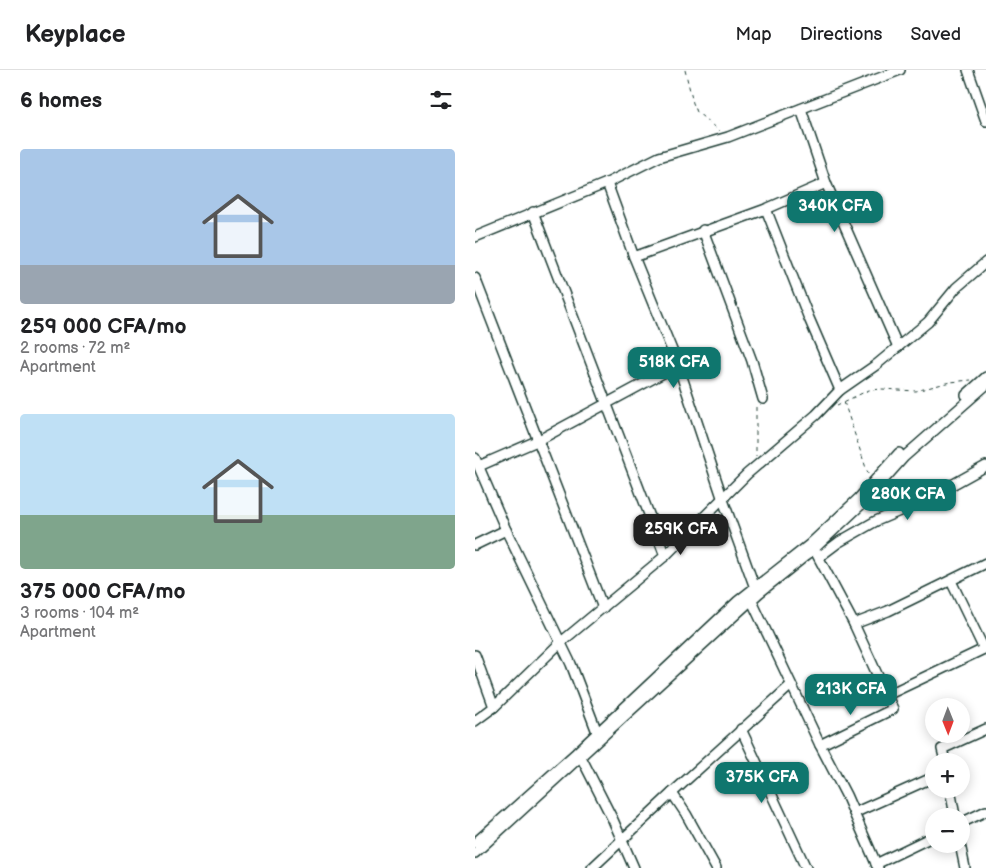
<!DOCTYPE html>
<html lang="en">
<head>
<meta charset="utf-8">
<style>
	:root { --surface:#fff; --page:#f2f2f2; --text:#202124; --muted:#757577; --line:#e0e0e0; --accent:#0f766e }
	body { margin:0; font-family:"Balsamiq Sans",sans-serif; background:var(--page); color:var(--text); height:100vh; display:flex; flex-direction:column; font-size:19px; white-space:nowrap }
	* { box-sizing:border-box; margin:0 }
	p { font-size:16px; color:var(--muted) }
	.icon { flex:none; width:28px; height:28px; fill:none; stroke:currentColor; stroke-width:2; stroke-linecap:round; stroke-linejoin:round }
	.map { position:relative; flex:1; overflow:hidden }
	.side { display:flex; flex-direction:column; background:var(--surface); width:475px }
	.side>* { flex:none }
	.needle { width:32px; rotate:179deg }
	.fabs { position:absolute; left:450px; top:628px; display:grid; gap:10px }
	.fabs a { display:grid; place-items:center; width:45px; height:45px; border-radius:50%; background:var(--surface); box-shadow:0 2px 12px #0003; font-size:25px }
	.price { position:absolute; translate:-50% -42px; padding:0 11px; border-radius:10px; background:var(--accent); color:#fff; font-size:16px; line-height:32px; filter:drop-shadow(0 1px 2px #0008) }
	.price::after { content:''; position:absolute; left:50%; top:30px; width:15px; height:11px; margin-left:-8px; background:inherit; clip-path:polygon(0 0,100% 0,50% 100%) }
	.price.current { background:#222; color:#fff }
	ul { padding:0; list-style:none }
	li { display:grid; align-content:center; gap:10px; height:265px; padding:0 20px }
	li span { display:grid; place-items:center; height:155px; border-radius:5px; color:#555 }
	li>.icon { margin-inline-start:auto }
	span .icon { width:90px; height:90px; fill:#fffc; stroke-width:1 }
	li b { font-size:21px }
	h2 { display:flex; justify-content:space-between; align-items:center; height:60px; padding:0 20px; font-size:21px }
	header { display:flex; align-items:center; gap:30px; box-sizing:border-box; height:70px; padding:0 25px; background:var(--surface); border-bottom:1px solid var(--line) }
	header strong { font-size:24px }
	nav { display:flex; gap:28px; margin-inline-start:auto; font-size:18px }
	main { display:flex; flex:1; min-height:0 }
	.map>svg:first-child { display:block }
	.lines { fill:none; stroke-linecap:round; stroke-linejoin:round }
	.minor-casing { stroke:#1f3d34; stroke-width:12 }
	.path { stroke:#1f3d34; stroke-width:1; stroke-dasharray:4 4; stroke-linecap:butt }
	.minor { stroke:#fff; stroke-width:9 }
</style>
</head>
<body>
<header>
<strong>Keyplace</strong>
<nav><a>Map</a><a>Directions</a><a>Saved</a></nav>
</header>
<main>
<section class="side">
<h2>6 homes<svg class="icon" aria-label="filters" viewBox="0 0 24 24"><path d="M4 7h16M4 17h16"/><circle cx="9" cy="7" r="2"/><circle cx="15" cy="17" r="2"/></svg></h2>
<ul>
<li><span style="background:linear-gradient(#a9c7e8 75%,#9aa5b1 0)"><svg class="icon" aria-label="home" viewBox="0 0 24 24"><path d="M3 11l9-7 9 7M6 9v11h12V9"/></svg></span><div><b>259 000 CFA/mo</b><p>2 rooms · 72 m²</p><p>Apartment</p></div></li>
<li><span style="background:linear-gradient(#bfe0f5 65%,#7fa58c 0)"><svg class="icon" aria-label="home" viewBox="0 0 24 24"><path d="M3 11l9-7 9 7M6 9v11h12V9"/></svg></span><div><b>375 000 CFA/mo</b><p>3 rooms · 104 m²</p><p>Apartment</p></div></li>
</ul>
</section>
<div class="map">
<svg width="511" height="798" viewBox="0 0 511 798">
	<rect width="100%" height="100%" fill="#fff"/>
	<filter id="ink" filterUnits="userSpaceOnUse"><feTurbulence type="fractalNoise" baseFrequency=".02" numOctaves="2"/><feDisplacementMap in="SourceGraphic" scale="10" xChannelSelector="R" yChannelSelector="G"/><feConvolveMatrix kernelMatrix="1 2 1 2 8 2 1 2 1" color-interpolation-filters="sRGB"/></filter>
	<g filter="url(#ink)">
		<g class="lines">
			<g class="minor-casing">
				<g id="minor">
					<path d="M493,0l18,51"/>
					<path d="M326,39l25,74 72,164"/>
					<path d="M132,113l27,74 44,108 44,132 33,91"/>
					<path d="M291,139l42,107 32,74"/>
					<path d="M58,142l132,344"/>
					<path d="M228,160l49,131 11,38"/>
					<path d="M0,167l132,-54 52,-26 69,-20 172,-67"/>
					<path d="M159,187l132,-48 60,-26"/>
					<path d="M0,208l128,330"/>
					<path d="M491,325l20,-18"/>
					<path d="M0,388l31,72 65,134 26,68"/>
					<path d="M4,396l60,-26 139,-75"/>
					<path d="M0,475l31,-15"/>
					<path d="M339,479l40,75 39,85 -73,36"/>
					<path d="M344,487l20,-15 37,-21 47,-20 63,-35"/>
					<path d="M476,511l33,68"/>
					<path d="M274,525l71,150 26,50 32,73"/>
					<path d="M379,554l34,-13 98,-48"/>
					<path d="M0,585l19,52 66,-64 105,-87 82,-82 69,-59 24,-25 36,-25 52,-43 28,-34 30,-26"/>
					<path d="M412,625l99,-47"/>
					<path d="M0,651l19,-14"/>
					<path d="M266,659l65,139"/>
					<path d="M106,687l32,63 21,48"/>
					<path d="M470,691l-3,-12 44,-20"/>
					<path d="M475,719l5,27"/>
					<path d="M197,723l14,21 30,54"/>
					<path d="M379,743l80,-36"/>
					<path d="M486,753l25,-12"/>
					<path d="M0,773l101,-90 162,-152 71,-56 50,-47 40,-45"/>
					<path d="M485,774l5,24"/>
					<path d="M0,783l284,-260 55,-44 50,-47 40,-45 82,-72"/>
					<path d="M401,794l58,-28"/>
					<path d="M117,798l80,-75 119,-108"/>
				</g>
			</g>
			<g class="path">
				<path d="M210,0l8,33 4,9 22,19"/>
				<path d="M369,332l24,72"/>
				<path d="M362,335l32,-15 13,-1 34,2 34,-9 21,-2"/>
				<path d="M281,337v49"/>
			</g>
			<use href="#minor" class="minor"/>
		</g>
	</g>
</svg>
<div class="fabs">
<a><svg class="needle" viewBox="-14 -14 28 28"><path d="M0-13l5 13h-10z" fill="#e53935"/><path d="M0 13l5-13h-10z" fill="#757577"/></svg></a>
<a>+</a>
<a>−</a>
</div>
<b class="price" style="left:360px;top:163px">340K CFA</b>
<b class="price" style="left:199px;top:319px">518K CFA</b>
<b class="price" style="left:433px;top:451px">280K CFA</b>
<b class="price current" style="left:206px;top:486px">259K CFA</b>
<b class="price" style="left:376px;top:646px">213K CFA</b>
<b class="price" style="left:287px;top:734px">375K CFA</b>
</div>
</main>
</body>
</html>
